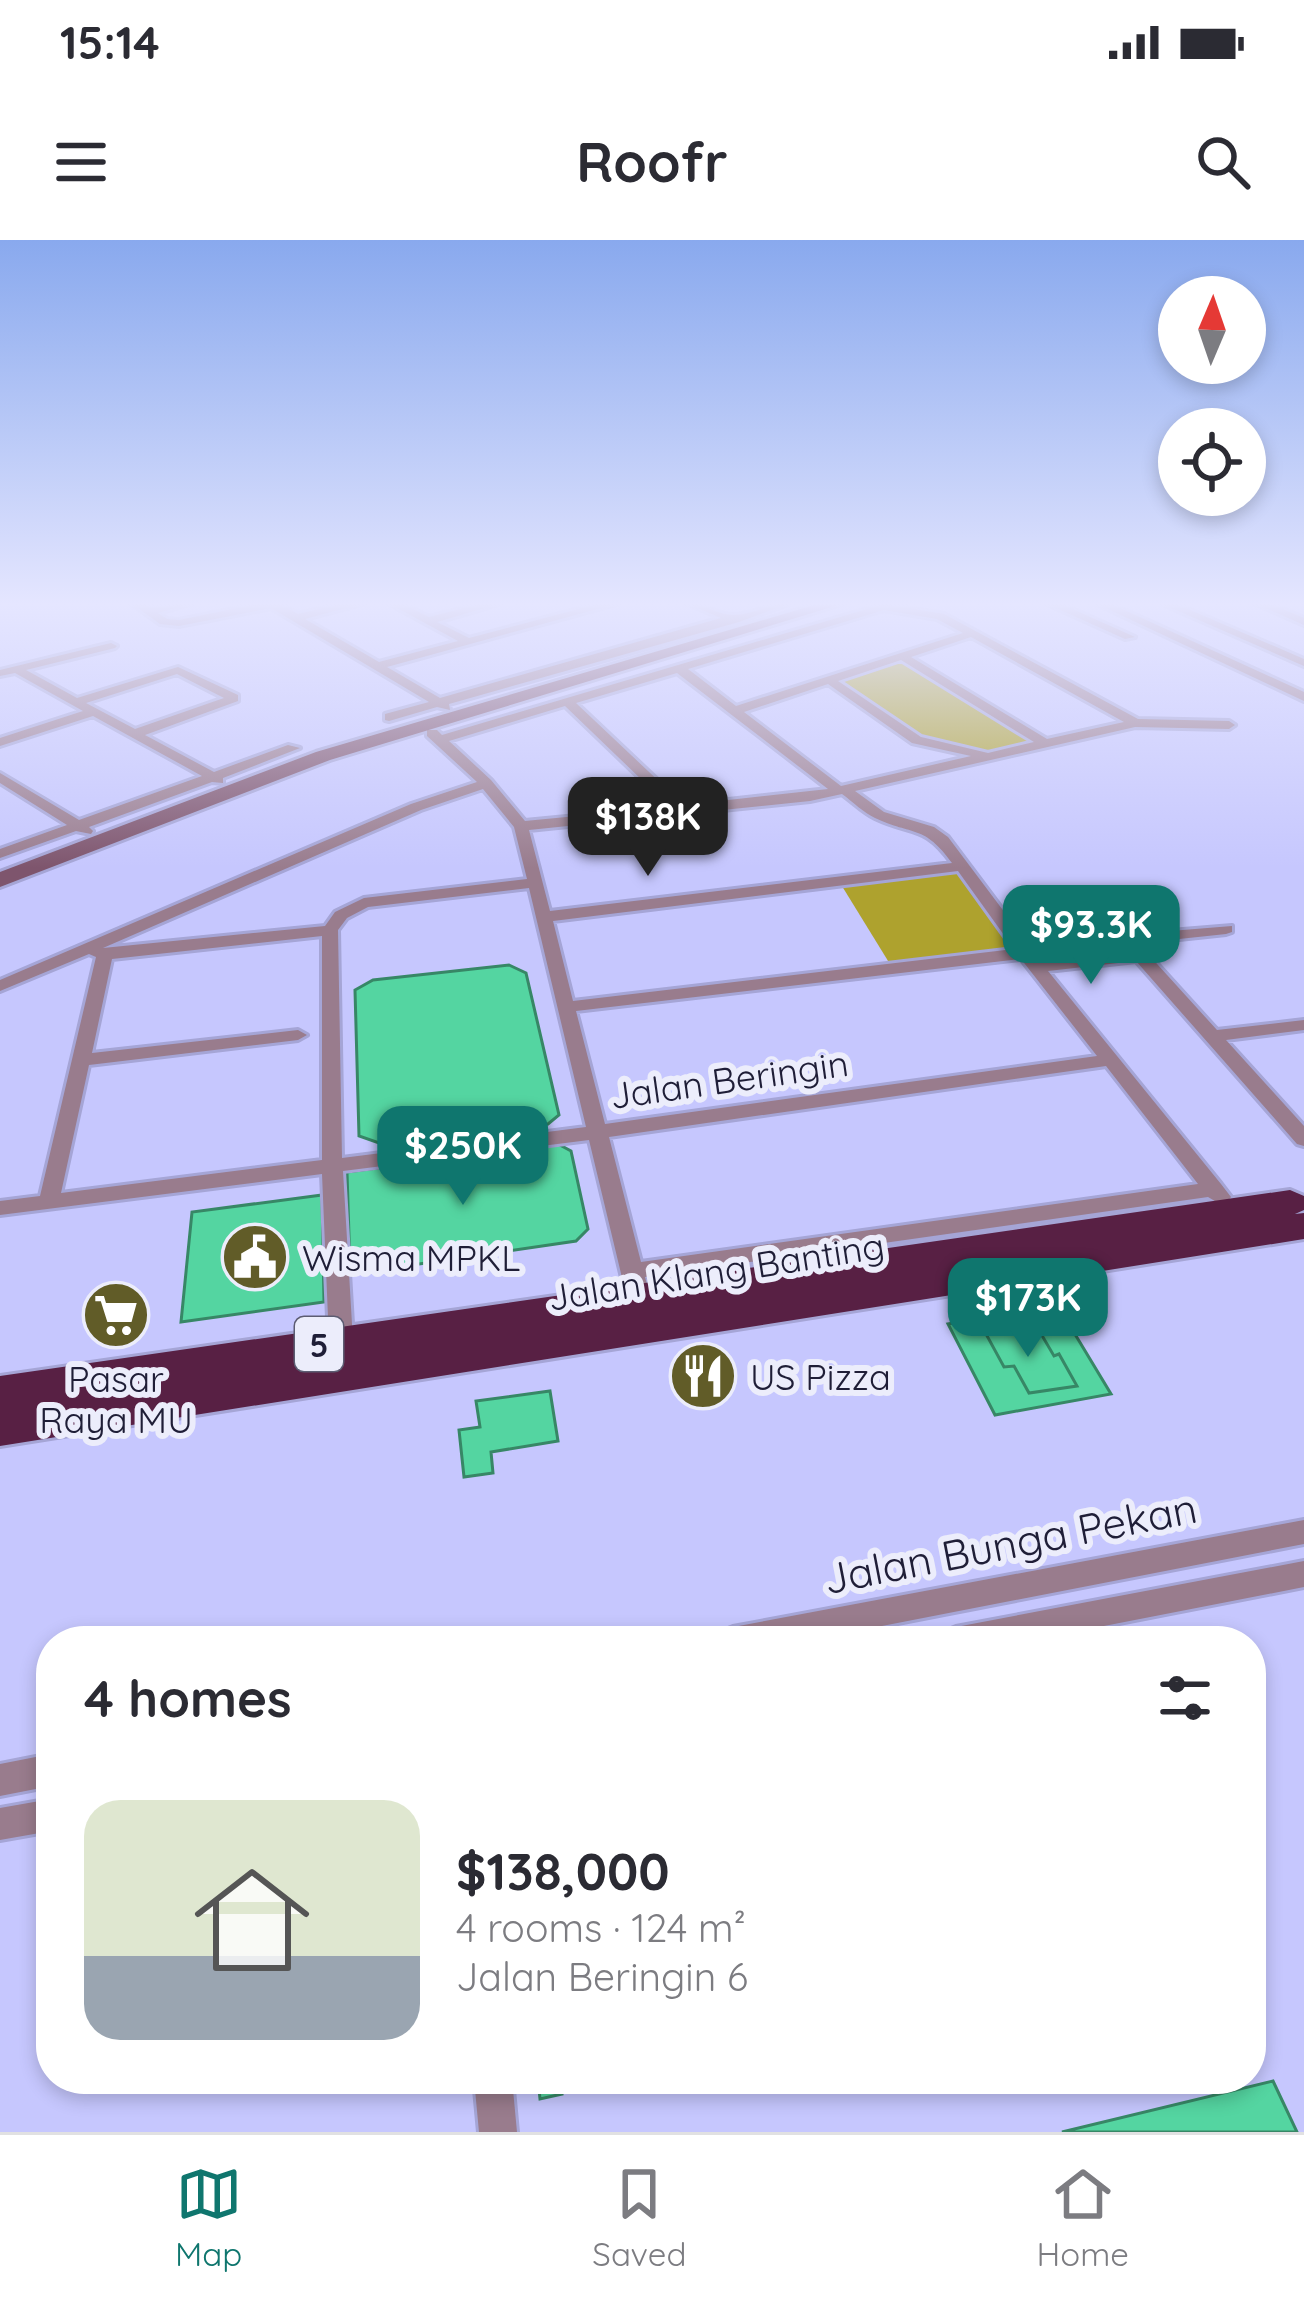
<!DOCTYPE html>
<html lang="en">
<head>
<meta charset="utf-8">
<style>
	:root { --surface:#fff; --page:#f2f2f3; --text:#2b2b33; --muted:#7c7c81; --line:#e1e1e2; --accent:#0f766e }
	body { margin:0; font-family:Quicksand,sans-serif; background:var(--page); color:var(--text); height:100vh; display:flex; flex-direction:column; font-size:45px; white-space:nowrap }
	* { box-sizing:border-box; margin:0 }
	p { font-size:39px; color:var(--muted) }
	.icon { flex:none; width:66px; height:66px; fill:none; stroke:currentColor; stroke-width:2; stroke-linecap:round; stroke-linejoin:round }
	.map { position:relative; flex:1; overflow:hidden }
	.details { position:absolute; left:36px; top:1386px; width:1230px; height:468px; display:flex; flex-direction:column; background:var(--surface); border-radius:48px; box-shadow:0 6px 18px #0003 }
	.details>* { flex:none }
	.needle { width:78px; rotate:2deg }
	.tools { position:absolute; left:1158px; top:36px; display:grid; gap:24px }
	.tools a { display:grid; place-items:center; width:108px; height:108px; border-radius:50%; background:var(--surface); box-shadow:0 6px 18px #0003; font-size:60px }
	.price { position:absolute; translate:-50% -102px; padding:0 27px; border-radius:24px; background:var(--accent); color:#fff; font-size:39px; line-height:78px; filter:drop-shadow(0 3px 6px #0008) }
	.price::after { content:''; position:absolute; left:50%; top:72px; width:36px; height:27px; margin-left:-18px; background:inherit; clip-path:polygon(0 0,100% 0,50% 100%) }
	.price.on { background:#222; color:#fff }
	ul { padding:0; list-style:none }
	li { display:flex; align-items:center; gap:36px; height:300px; padding:0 48px }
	li span { display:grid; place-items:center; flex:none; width:336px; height:240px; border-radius:36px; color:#555 }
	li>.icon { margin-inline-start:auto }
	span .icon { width:144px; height:144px; fill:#fffc; stroke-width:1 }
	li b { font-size:51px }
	h2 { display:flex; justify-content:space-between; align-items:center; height:144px; padding:0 48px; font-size:51px }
	.status { display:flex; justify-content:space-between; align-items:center; height:84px; padding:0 60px; background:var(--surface); direction:ltr }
	.status svg { height:33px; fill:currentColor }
	header { display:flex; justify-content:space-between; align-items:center; height:156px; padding:0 48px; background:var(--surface); font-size:54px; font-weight:800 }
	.tabs { display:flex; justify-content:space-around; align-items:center; height:168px; border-top:3px solid var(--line); background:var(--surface); font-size:33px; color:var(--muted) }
	.tabs a { display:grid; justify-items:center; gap:6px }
	.tabs .on { color:var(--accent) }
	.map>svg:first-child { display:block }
	.green { fill:#aea22e }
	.building { fill:#54d5a1; stroke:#378766; stroke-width:3 }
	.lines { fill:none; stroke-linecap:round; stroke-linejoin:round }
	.street-casing { stroke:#a5a5d6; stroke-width:6 }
	.secondary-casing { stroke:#a5a5d6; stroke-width:6 }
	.highway-casing { stroke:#a5a5d6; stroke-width:6 }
	.street { fill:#997c8d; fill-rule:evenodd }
	.secondary { fill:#7e556d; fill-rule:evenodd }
	.highway { fill:#582044; fill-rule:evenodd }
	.labels { text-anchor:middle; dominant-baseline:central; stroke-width:12; stroke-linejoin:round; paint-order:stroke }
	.shield { fill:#ecedfb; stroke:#5c5c72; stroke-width:3 }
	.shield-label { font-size:33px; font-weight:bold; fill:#1f1e37 }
	.street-label { font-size:36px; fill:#1f1e37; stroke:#ecedfb }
	.poi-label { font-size:36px; fill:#1f1e37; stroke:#ecedfb; text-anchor:start }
	.near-street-label { font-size:42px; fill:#1f1e37; stroke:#ecedfb }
</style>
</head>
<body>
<div class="status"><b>15:14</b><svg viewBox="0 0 49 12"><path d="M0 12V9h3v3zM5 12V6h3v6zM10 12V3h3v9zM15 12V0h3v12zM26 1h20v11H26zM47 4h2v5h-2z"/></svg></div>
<header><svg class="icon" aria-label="menu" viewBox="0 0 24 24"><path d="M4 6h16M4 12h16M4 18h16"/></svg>Roofr<svg class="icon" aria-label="search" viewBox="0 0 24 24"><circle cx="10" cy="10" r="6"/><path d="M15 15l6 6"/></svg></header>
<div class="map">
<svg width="1304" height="1892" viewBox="0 0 1304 1892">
	<rect width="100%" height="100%" fill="#c6c7fe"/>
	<g class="green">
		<path d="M901,417l143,86 -56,13 -14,-7 -42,-4 -102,-65z"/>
		<path d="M964,626l61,87 -132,16 -56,-91z"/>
	</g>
	<g class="building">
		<path d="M509,725l17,8 33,142 -11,9 -169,19 -20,-7 -4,-146 18,-10z"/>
		<path d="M558,904l13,7 17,78 -12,12 -212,31 -14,-4 -3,-96z"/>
		<path d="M322,955l2,107 -143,20 11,-110z"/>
		<path d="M1058,1066l53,88 -116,21 -47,-91z"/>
		<path d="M1030,1075l24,41 5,-2 18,32 -48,7 -15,-27 -10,1 -24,-44z"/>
		<path d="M550,1151l8,50 -67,11 2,21 -29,4 -5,-47 21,-3 -4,-26z"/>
		<path d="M538,1839h22l2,15 -22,5z"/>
		<path d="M1273,1841l24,51h-235z"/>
	</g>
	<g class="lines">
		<g class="street-casing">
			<g id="street">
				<path d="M131,363h12l8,5 42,-5 -35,10 9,6 12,1 83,-17h22l-2,2 16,9 47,-11h20l-60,16 74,43 79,-21 -70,-38h13l28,14 55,-14h18l-65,19 32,16 132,-35h18l-232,64 53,31 281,-80 -35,-15c17,0 32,12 47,12 19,0 38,-12 58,-12l-52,19 -290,82 1,6 -13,-3 -48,14 -4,-1v-6l44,-12 -158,-94 -92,18 -19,-2z"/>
				<path d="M1045,363h14l76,34 -10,2z"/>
				<path d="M1095,363h14l195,89v9z"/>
				<path d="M1160,363h14l130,56v7z"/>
				<path d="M1254,363h15l35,15v7z"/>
				<path d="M884,364l60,10 194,105 91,2 6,4 -6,4 -94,-2 -280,64 29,21 50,15 14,10 93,124 90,-10 2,-11 13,-7 86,-7v6l-6,2 -75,8 -4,3 1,9 69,76 87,-10v10l-78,10 78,86v20l-7,-2 -161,-183 -88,10 173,213 10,13 -4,5 -7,2 -12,-7 -563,80 9,34 -4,6h-16l-4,-6 -41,-171 -246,31 10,170 -4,7 -8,2 -8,-2 -4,-7 -7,-167 -322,41v-14l40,-5 56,-239 -7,-3 -89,37v-11l411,-176 66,-22 -50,-46v-6h10l5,5zM884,370l53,9 26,14 -227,73 -48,-37zM971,397l153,85 -77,17 -136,-82zM901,420l133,82 -46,11 -67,-16 -83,-56zM677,433l151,116 -144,16 -108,-102zM828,444l84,59 59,13 -130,30 -97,-74zM565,466l105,101 -145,14 -34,-41 -42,-39zM483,549l31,38 13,52 -163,19 -29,14 -10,14 -222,22 318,-138zM842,554c11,8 22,19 33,24 38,18 49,6 77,45l-402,48 -21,-81 281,-29zM958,631l56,78 -441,52 -20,-80zM529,648l57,239 -244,31 -4,-228 9,-12 21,-11zM322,696v224l-261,33 28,-128 209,-25 9,-5 -9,-5 -206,23 20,-94zM1021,719l76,97 -492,68 -29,-113zM1106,826l92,118 -557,78 -32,-125z"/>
				<path d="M111,403l6,3 -2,2 -89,22 51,28 101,-31 60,28v6l-93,34 69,37 74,-27 12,3 -77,30v5l-11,-1 -123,45 4,4 -2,3 -15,-3 -76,27v-9l67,-24 -67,-42v-10l79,47 123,-44 -109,-60 -93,30v-8l83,-27 -68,-38 -15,3v-6zM177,434l47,24 -89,31 -49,-26z"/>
				<path d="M1304,1280v24l-499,97h-87l5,-10 10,-4z"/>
				<path d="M1304,1321v26l-277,54h-86l5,-10 10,-4z"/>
				<path d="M51,1514v32l-51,10v-32z"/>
				<path d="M51,1559v32l-51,9v-32z"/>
				<path d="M474,1839h38l5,53h-38z"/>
			</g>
		</g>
		<g class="secondary-casing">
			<path id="secondary" d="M821,363h24l-515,157 -330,127v-15l316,-120z"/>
		</g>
		<g class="highway-casing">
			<path id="highway" d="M1290,950l14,6v14l-9,4 9,-1v26l-1304,207v-70z"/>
		</g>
		<use href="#street" class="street"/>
		<use href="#secondary" class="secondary"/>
		<use href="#highway" class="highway"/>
	</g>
	<linearGradient id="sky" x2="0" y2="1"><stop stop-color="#89a9ee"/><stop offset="0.58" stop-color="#e5e6ff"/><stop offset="1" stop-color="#e5e6ff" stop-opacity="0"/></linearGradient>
	<rect width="1304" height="628" fill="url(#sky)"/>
	<defs>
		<g id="civic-disc" transform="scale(3.45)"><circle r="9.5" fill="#615c28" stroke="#ecedfb"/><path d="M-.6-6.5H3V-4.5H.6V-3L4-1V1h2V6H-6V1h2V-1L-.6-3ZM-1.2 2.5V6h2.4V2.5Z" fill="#fff"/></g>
		<g id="supermarket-disc" transform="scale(3.45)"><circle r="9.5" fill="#615c28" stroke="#ecedfb"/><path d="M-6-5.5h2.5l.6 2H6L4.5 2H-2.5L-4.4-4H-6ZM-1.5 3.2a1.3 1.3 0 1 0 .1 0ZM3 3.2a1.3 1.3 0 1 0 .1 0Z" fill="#fff"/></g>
		<g id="restaurant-disc" transform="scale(3.45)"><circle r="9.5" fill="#615c28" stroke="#ecedfb"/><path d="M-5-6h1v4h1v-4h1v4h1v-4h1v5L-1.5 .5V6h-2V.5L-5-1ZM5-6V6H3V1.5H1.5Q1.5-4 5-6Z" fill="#fff"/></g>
	</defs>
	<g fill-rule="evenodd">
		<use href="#civic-disc" x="255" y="1017"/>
		<use href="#supermarket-disc" x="116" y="1075"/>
		<use href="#restaurant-disc" x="703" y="1136"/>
	</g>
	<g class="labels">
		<rect class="shield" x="295" y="1077" width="48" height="54" rx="9"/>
		<g class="shield-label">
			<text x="319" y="1104">5</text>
		</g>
		<g class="street-label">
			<text transform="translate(729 839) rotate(-8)">Jalan Beringin</text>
			<text transform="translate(716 1031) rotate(-9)">Jalan Klang Banting</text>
		</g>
		<g class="poi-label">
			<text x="302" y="1017">Wisma MPKL</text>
			<text x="750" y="1136">US Pizza</text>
			<text x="116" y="1138" text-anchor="middle">Pasar<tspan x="116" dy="41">Raya MU</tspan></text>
		</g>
		<g class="near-street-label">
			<text transform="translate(1010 1303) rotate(-11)">Jalan Bunga Pekan</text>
		</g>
	</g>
</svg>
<div class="tools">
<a><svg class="needle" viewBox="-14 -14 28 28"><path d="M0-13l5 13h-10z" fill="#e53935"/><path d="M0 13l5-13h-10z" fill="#7c7c81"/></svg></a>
<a><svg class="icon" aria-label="locate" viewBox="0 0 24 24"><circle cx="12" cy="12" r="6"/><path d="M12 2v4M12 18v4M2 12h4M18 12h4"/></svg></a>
</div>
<b class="price on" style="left:648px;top:639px">$138K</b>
<b class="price" style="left:1091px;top:747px">$93.3K</b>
<b class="price" style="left:463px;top:968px">$250K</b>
<b class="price" style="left:1028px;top:1120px">$173K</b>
<section class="details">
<h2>4 homes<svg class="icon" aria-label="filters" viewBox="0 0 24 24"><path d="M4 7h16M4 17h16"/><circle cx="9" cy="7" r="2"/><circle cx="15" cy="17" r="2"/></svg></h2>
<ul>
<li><span style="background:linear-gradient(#dfe7d0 65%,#9aa5b1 0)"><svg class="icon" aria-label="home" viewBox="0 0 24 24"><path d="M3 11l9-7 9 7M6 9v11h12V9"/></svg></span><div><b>$138,000</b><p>4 rooms · 124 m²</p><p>Jalan Beringin 6</p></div></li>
</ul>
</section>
</div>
<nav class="tabs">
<a class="on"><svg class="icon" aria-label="map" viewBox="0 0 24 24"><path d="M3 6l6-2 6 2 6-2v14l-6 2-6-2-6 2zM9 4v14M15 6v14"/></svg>Map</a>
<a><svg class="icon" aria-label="saved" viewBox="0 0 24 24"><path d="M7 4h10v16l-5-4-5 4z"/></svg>Saved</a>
<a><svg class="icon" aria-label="home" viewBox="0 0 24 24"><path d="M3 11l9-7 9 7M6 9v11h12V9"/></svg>Home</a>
</nav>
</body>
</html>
